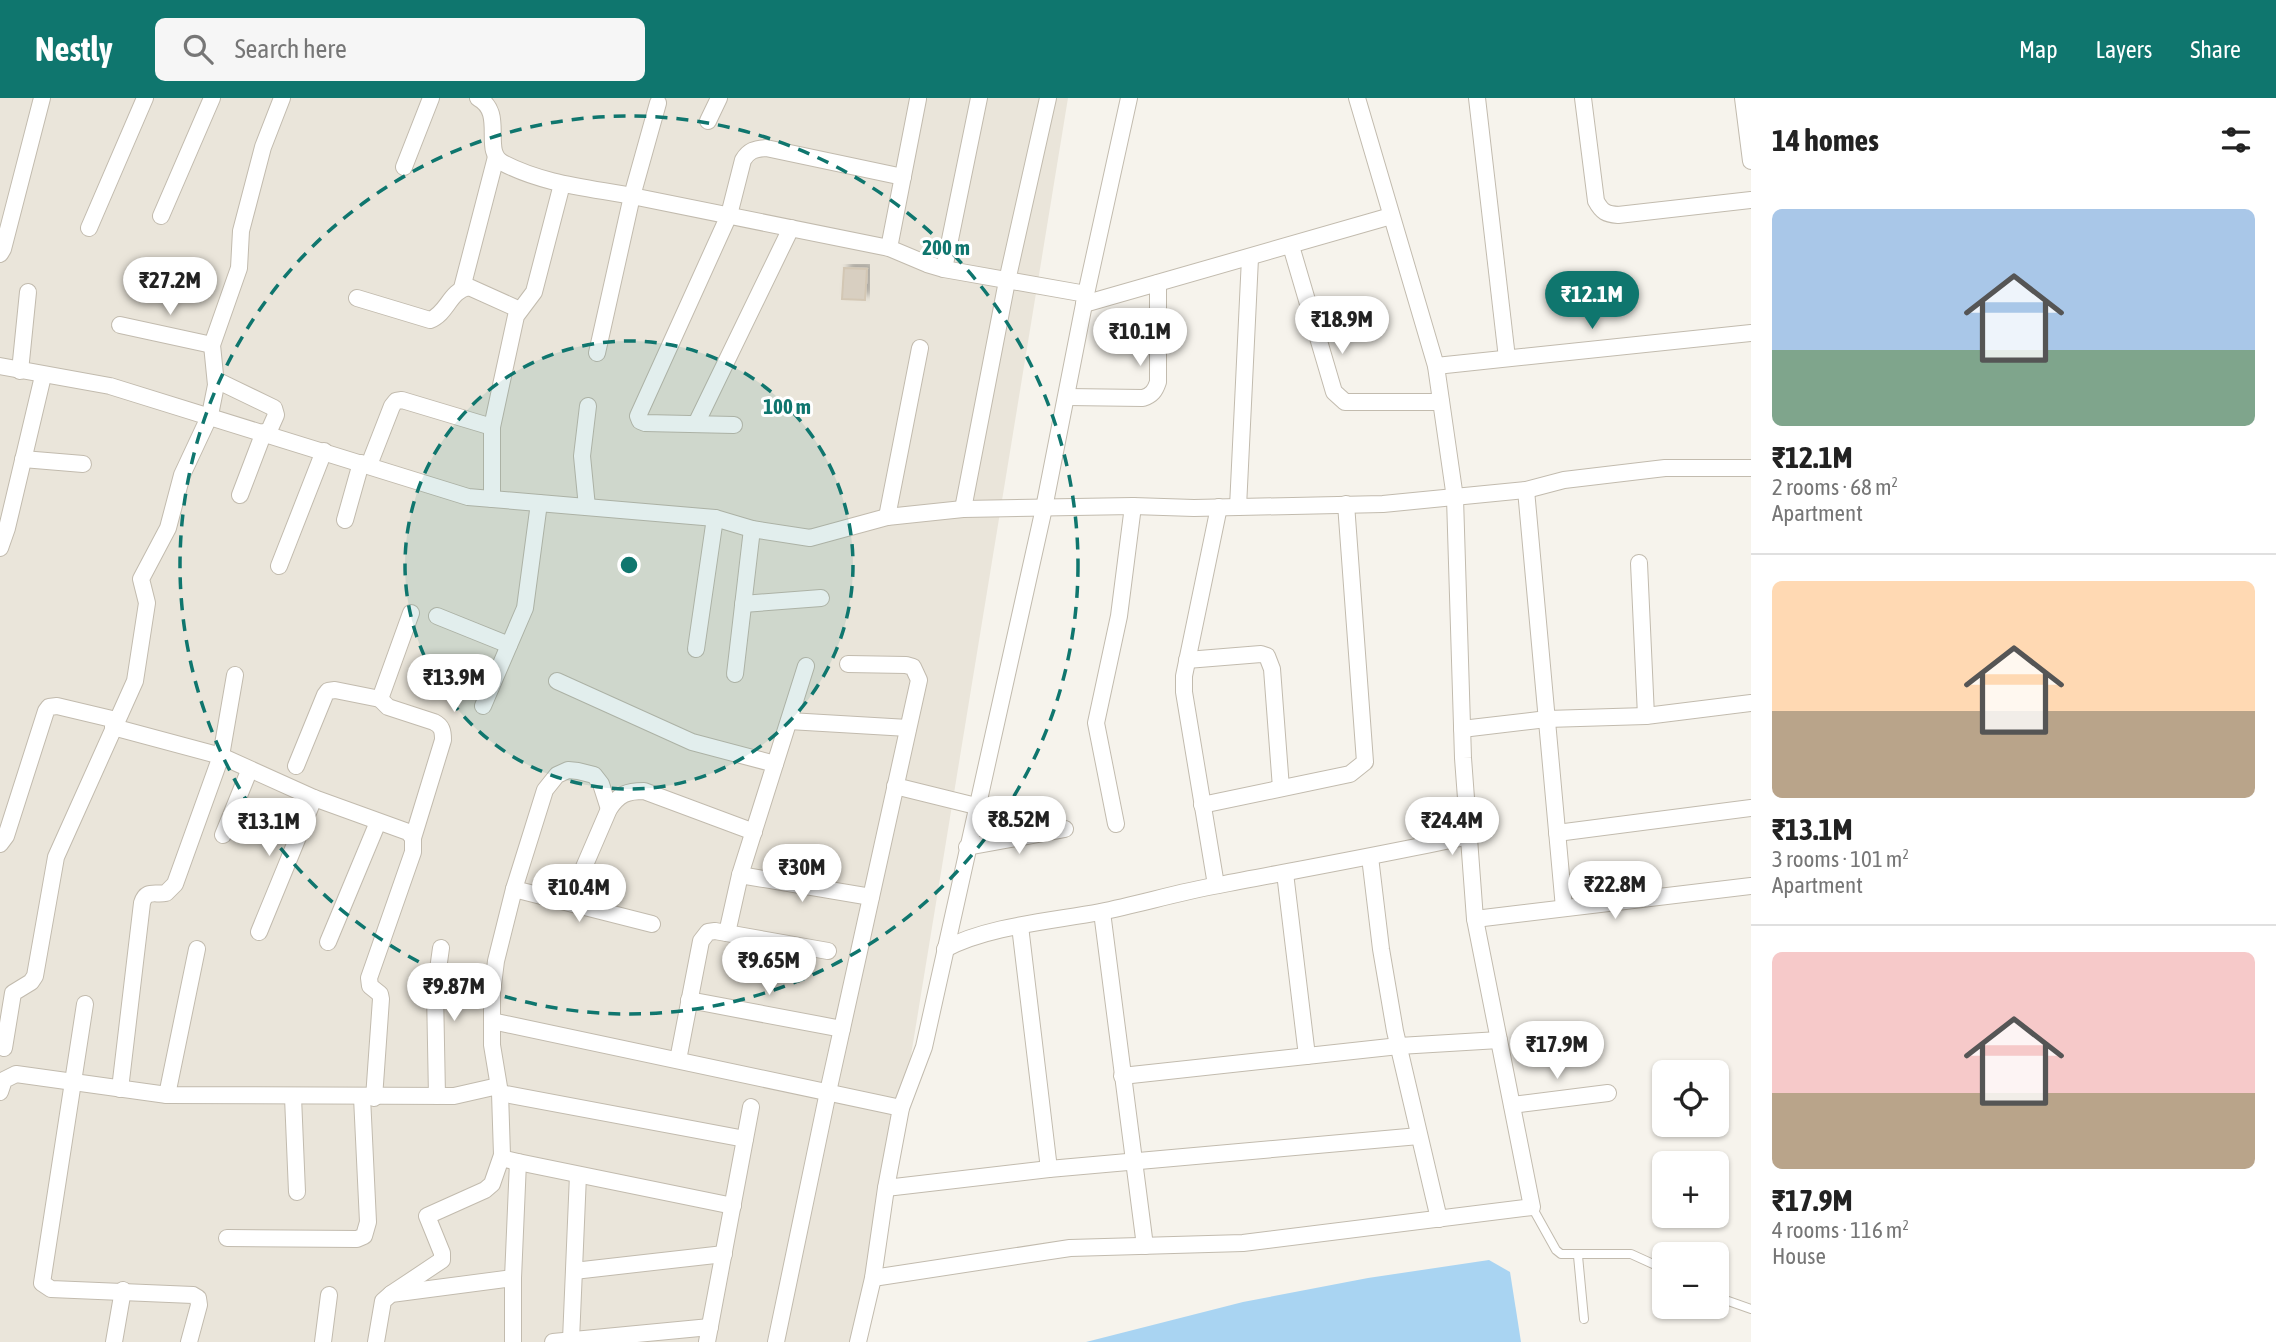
<!DOCTYPE html>
<html lang="en">
<head>
<meta charset="utf-8">
<style>
	:root { --surface:#fff; --page:#f6f6f6; --text:#222; --muted:#767676; --line:#e0e0e0; --accent:#0f766e }
	body { margin:0; font-family:"Asap Condensed",sans-serif; background:var(--page); color:var(--text); height:100vh; display:flex; flex-direction:column; font-size:26px; white-space:nowrap }
	* { box-sizing:border-box; margin:0 }
	p { font-size:23px; color:var(--muted) }
	.icon { flex:none; width:38px; height:38px; fill:none; stroke:currentColor; stroke-width:2; stroke-linecap:round; stroke-linejoin:round }
	.map { position:relative; flex:1; overflow:hidden }
	.panel { display:flex; flex-direction:column; background:var(--surface); width:525px }
	.panel>* { flex:none }
	.tools { position:absolute; left:1652px; top:962px; display:grid; gap:14px }
	.tools a { display:grid; place-items:center; width:77px; height:77px; border-radius:10px; background:var(--surface); box-shadow:0 2px 5px #0004; font-size:35px }
	.price { position:absolute; translate:-50% -60px; padding:0 16px; border-radius:24px; background:#fff; color:#222; font-size:23px; line-height:46px; filter:drop-shadow(0 2px 4px #0008) }
	.price::after { content:''; position:absolute; left:50%; top:42px; width:21px; height:16px; margin-left:-10px; background:inherit; clip-path:polygon(0 0,100% 0,50% 100%) }
	.price.active { background:var(--accent); color:#fff }
	ul { padding:0; list-style:none }
	li { display:grid; align-content:center; gap:14px; height:371px; padding:0 21px }
	li+li { border-top:2px solid var(--line) }
	li span { display:grid; place-items:center; height:217px; border-radius:10px; color:#555 }
	li>.icon { margin-inline-start:auto }
	span .icon { width:126px; height:126px; fill:#fffc; stroke-width:1 }
	li b { font-size:30px }
	h2 { display:flex; justify-content:space-between; align-items:center; height:84px; padding:0 21px; font-size:30px }
	header { display:flex; align-items:center; gap:42px; box-sizing:border-box; height:98px; padding:0 35px; background:var(--accent); color:#fff }
	header strong { font-size:33px }
	nav { display:flex; gap:38px; margin-inline-start:auto; font-size:24px }
	.search { width:490px; height:63px; background:var(--page); display:flex; align-items:center; gap:18px; box-sizing:border-box; padding:0 24px; border-radius:10px; color:var(--muted); font-size:26px }
	main { display:flex; flex:1; min-height:0 }
	.map>svg:first-child { display:block }
	.residential { fill:#eae5da }
	.water { fill:#a9d4f2 }
	.building { fill:#d8cfc1; stroke:#d3c7b4; stroke-width:2; filter:url(#shadow) }
	.lines { fill:none; stroke-linecap:round; stroke-linejoin:round }
	.lane-casing { stroke:#c2bbae; stroke-width:10 }
	.street-casing { stroke:#c2bbae; stroke-width:18 }
	.lane { stroke:#fff; stroke-width:8 }
	.street { stroke:#fff; stroke-width:16 }
	.ring { fill:none; stroke:#0f766e; stroke-width:3.5; stroke-dasharray:12 9 }
	.centre { fill:#0f766e; stroke:#fff; stroke-width:3.5 }
	.ring-label { font-size:21px; text-anchor:middle; font-weight:bold; fill:#0f766e; stroke:#fff; stroke-width:6; stroke-linejoin:round; paint-order:stroke }
</style>
</head>
<body>
<header>
<strong>Nestly</strong>
<div class="search"><svg class="icon" aria-label="search" viewBox="0 0 24 24"><circle cx="10" cy="10" r="6"/><path d="M15 15l6 6"/></svg>Search here</div>
<nav><a>Map</a><a>Layers</a><a>Share</a></nav>
</header>
<main>
<div class="map">
<svg width="1751" height="1244" viewBox="0 0 1751 1244">
	<defs>
		<filter id="shadow"><feDropShadow dx="6" dy="-6" stdDeviation="3.5" flood-color="#0004"/></filter>
	</defs>
	<rect width="100%" height="100%" fill="#f6f3ec"/>
	<path class="residential" d="M0,0h1068l-204,1244h-864z"/>
	<path class="water" d="M1489,1162l21,12 11,70h-435l157,-40 125,-24z"/>
	<path class="building" d="M844,170l23,1 -2,31 -23,-1z"/>
	<g class="lines">
		<g class="lane-casing">
			<g id="lane">
				<path d="M1532,1109l24,43 5,4h70l33,15"/>
				<path d="M1578,1158l6,63"/>
				<path d="M1717,1199l34,12"/>
			</g>
		</g>
		<g class="street-casing">
			<g id="street">
				<path d="M478,0c28,15 3,53 25,65 42,22 89,25 134,34 84,17 168,34 252,51l38,16 17,5 142,25"/>
				<path d="M1477,0l30,260"/>
				<path d="M1583,0l13,103c6,11 10,13 22,14l133,-15"/>
				<path d="M1743,0l8,63"/>
				<path d="M708,23l11,-23"/>
				<path d="M404,69l27,-69"/>
				<path d="M161,118l51,-118"/>
				<path d="M89,130l56,-130"/>
				<path d="M1291,148l43,146 11,10h96"/>
				<path d="M889,150l29,-149"/>
				<path d="M0,156l3,-5 39,-151"/>
				<path d="M944,171l35,-171"/>
				<path d="M462,190l34,-131"/>
				<path d="M357,200l73,22c18,-7 19,-29 39,-33l51,23"/>
				<path d="M1084,206l307,-88"/>
				<path d="M120,227l92,20"/>
				<path d="M597,255l35,-157 26,-93"/>
				<path d="M0,268l110,20 358,111 247,21 37,11 58,9 77,-21 76,-8 170,-3 61,2 189,-4 143,-14 38,-10 101,-12h86"/>
				<path d="M1436,268l315,-33"/>
				<path d="M20,273l8,-79"/>
				<path d="M216,282l58,28 2,7 -8,18"/>
				<path d="M1067,299l76,1c9,-3 12,-7 15,-16v-99"/>
				<path d="M696,326l95,-196"/>
				<path d="M734,327l-89,-2 -5,-2 -2,-5 91,-201 14,-55c6,-10 12,-11 23,-12l137,29"/>
				<path d="M23,361l60,5"/>
				<path d="M369,367l23,-59 4,-5 6,-1 90,27"/>
				<path d="M1526,392l38,418"/>
				<path d="M240,397l24,-63"/>
				<path d="M492,401v-72l24,-111 18,-24 28,-108"/>
				<path d="M587,409l-5,-51 6,-50"/>
				<path d="M1238,409l12,-249"/>
				<path d="M963,411l44,-228 41,-183"/>
				<path d="M887,419l33,-169"/>
				<path d="M345,422l16,-57"/>
				<path d="M0,450l7,-20 36,-152"/>
				<path d="M1639,465l7,153"/>
				<path d="M279,468l45,-115"/>
				<path d="M743,506l78,-6"/>
				<path d="M411,515l-31,86 8,8 46,15c8,4 9,9 9,18l-30,98"/>
				<path d="M437,518l72,29"/>
				<path d="M696,551l19,-131"/>
				<path d="M1187,562l74,-6 6,2 5,13 9,119"/>
				<path d="M735,576l17,-145"/>
				<path d="M557,583l135,61 83,22"/>
				<path d="M483,608l42,-98 14,-105"/>
				<path d="M789,623l119,7"/>
				<path d="M113,629l108,29 93,42 94,34 5,6v14l-44,126 1,8 10,8 1,5 -7,99"/>
				<path d="M1462,631l85,-10 99,-3 105,-13"/>
				<path d="M296,668l29,-71 3,-4 7,-1 45,9"/>
				<path d="M895,688l81,20"/>
				<path d="M1202,707l148,-31 15,-12 -19,-258"/>
				<path d="M609,711l-8,-25 -7,-9 -16,-4 -10,-1 -11,5 -12,15 -31,99 -18,72 -4,32v52l8,48 2,62 3,4 13,3 215,44"/>
				<path d="M1116,726l-20,-101 23,-107 14,-110"/>
				<path d="M1557,735l194,-25"/>
				<path d="M223,737l26,-64"/>
				<path d="M0,746l6,-8 40,-125 3,-4 8,-1 59,14"/>
				<path d="M967,749l98,-18"/>
				<path d="M1370,759l11,92 14,82 44,188"/>
				<path d="M1285,775l22,183"/>
				<path d="M740,777l131,22"/>
				<path d="M1216,787l-32,-193v-16l35,-169"/>
				<path d="M514,791l138,35"/>
				<path d="M569,804l40,-93c10,-15 18,-18 35,-18l110,41"/>
				<path d="M1102,814l43,334"/>
				<path d="M1475,821l276,-33"/>
				<path d="M1020,828l29,243"/>
				<path d="M259,834l55,-134"/>
				<path d="M727,835l13,-58 66,-209"/>
				<path d="M328,844l50,-120"/>
				<path d="M945,851c42,-23 108,-28 155,-37 40,-8 79,-20 119,-27 83,-16 167,-31 250,-49"/>
				<path d="M689,902l153,29"/>
				<path d="M85,906l-43,279 9,6 142,6 5,3 1,7 -10,37"/>
				<path d="M492,923l409,87"/>
				<path d="M4,950l9,-55 18,-11 4,-6 21,-119 79,-176 12,-78 -6,-24 27,-51 14,-53 28,-60 6,-30 -4,-40 27,-77 2,-37 22,-84 19,-49"/>
				<path d="M678,962l23,-119 7,-9 7,-1 113,20"/>
				<path d="M1122,978l277,-30 100,-6"/>
				<path d="M120,991l22,-186c4,-14 13,-8 24,-10l9,-9 46,-128 14,-81"/>
				<path d="M0,994l4,-12 12,-6 151,21 287,1 44,-10"/>
				<path d="M500,995l245,46"/>
				<path d="M167,997l30,-146"/>
				<path d="M437,998l-2,-105 6,-43"/>
				<path d="M293,999l4,95"/>
				<path d="M1512,1007l96,-12"/>
				<path d="M886,1090l163,-19 370,-33"/>
				<path d="M227,1140l130,1 7,-3 4,-14 -6,-125"/>
				<path d="M574,1173l150,-17"/>
				<path d="M873,1180l197,-30 173,-5 289,-36 -57,-288 -12,-161 -8,-260 -19,-132 -79,-268"/>
				<path d="M391,1196l51,-34v-7l-15,-37 58,-26 7,-6 10,-29"/>
				<path d="M571,1242l7,-165"/>
				<path d="M114,1244l9,-52"/>
				<path d="M323,1244l6,-47"/>
				<path d="M376,1244l7,-41 8,-7 122,-16"/>
				<path d="M513,1244v-64l5,-116"/>
				<path d="M553,1244l157,-15"/>
				<path d="M707,1244l44,-235"/>
				<path d="M776,1244l52,-250 91,-412 -6,-13 -7,-2 -58,-1"/>
				<path d="M858,1244l15,-64 13,-90 15,-80 23,-61 120,-539 42,-214 43,-196"/>
			</g>
		</g>
		<use href="#lane" class="lane"/>
		<use href="#street" class="street"/>
	</g>
	<circle cx="629" cy="467" r="224" fill="#0f766e" fill-opacity=".12"/>
	<g class="ring">
		<circle cx="629" cy="467" r="224"/>
		<circle cx="629" cy="467" r="449"/>
	</g>
	<circle cx="629" cy="467" r="10" class="centre"/>
	<g class="ring-label">
		<text x="946" y="157">200 m</text>
		<text x="787" y="316">100 m</text>
	</g>
</svg>
<div class="tools">
<a><svg class="icon" aria-label="locate" viewBox="0 0 24 24"><circle cx="12" cy="12" r="6"/><path d="M12 2v4M12 18v4M2 12h4M18 12h4"/></svg></a>
<a>+</a>
<a>−</a>
</div>
<b class="price" style="left:170px;top:219px">₹27.2M</b>
<b class="price active" style="left:1592px;top:233px">₹12.1M</b>
<b class="price" style="left:1342px;top:258px">₹18.9M</b>
<b class="price" style="left:1140px;top:270px">₹10.1M</b>
<b class="price" style="left:454px;top:616px">₹13.9M</b>
<b class="price" style="left:1019px;top:758px">₹8.52M</b>
<b class="price" style="left:1452px;top:759px">₹24.4M</b>
<b class="price" style="left:269px;top:760px">₹13.1M</b>
<b class="price" style="left:802px;top:806px">₹30M</b>
<b class="price" style="left:1615px;top:823px">₹22.8M</b>
<b class="price" style="left:579px;top:826px">₹10.4M</b>
<b class="price" style="left:769px;top:899px">₹9.65M</b>
<b class="price" style="left:454px;top:925px">₹9.87M</b>
<b class="price" style="left:1557px;top:983px">₹17.9M</b>
</div>
<section class="panel">
<h2>14 homes<svg class="icon" aria-label="filters" viewBox="0 0 24 24"><path d="M4 7h16M4 17h16"/><circle cx="9" cy="7" r="2"/><circle cx="15" cy="17" r="2"/></svg></h2>
<ul>
<li><span style="background:linear-gradient(#a9c7e8 65%,#7fa58c 0)"><svg class="icon" aria-label="home" viewBox="0 0 24 24"><path d="M3 11l9-7 9 7M6 9v11h12V9"/></svg></span><div><b>₹12.1M</b><p>2 rooms · 68 m²</p><p>Apartment</p></div></li>
<li><span style="background:linear-gradient(#ffd9b3 60%,#b9a48a 0)"><svg class="icon" aria-label="home" viewBox="0 0 24 24"><path d="M3 11l9-7 9 7M6 9v11h12V9"/></svg></span><div><b>₹13.1M</b><p>3 rooms · 101 m²</p><p>Apartment</p></div></li>
<li><span style="background:linear-gradient(#f6c9c9 65%,#b9a48a 0)"><svg class="icon" aria-label="home" viewBox="0 0 24 24"><path d="M3 11l9-7 9 7M6 9v11h12V9"/></svg></span><div><b>₹17.9M</b><p>4 rooms · 116 m²</p><p>House</p></div></li>
</ul>
</section>
</main>
</body>
</html>
